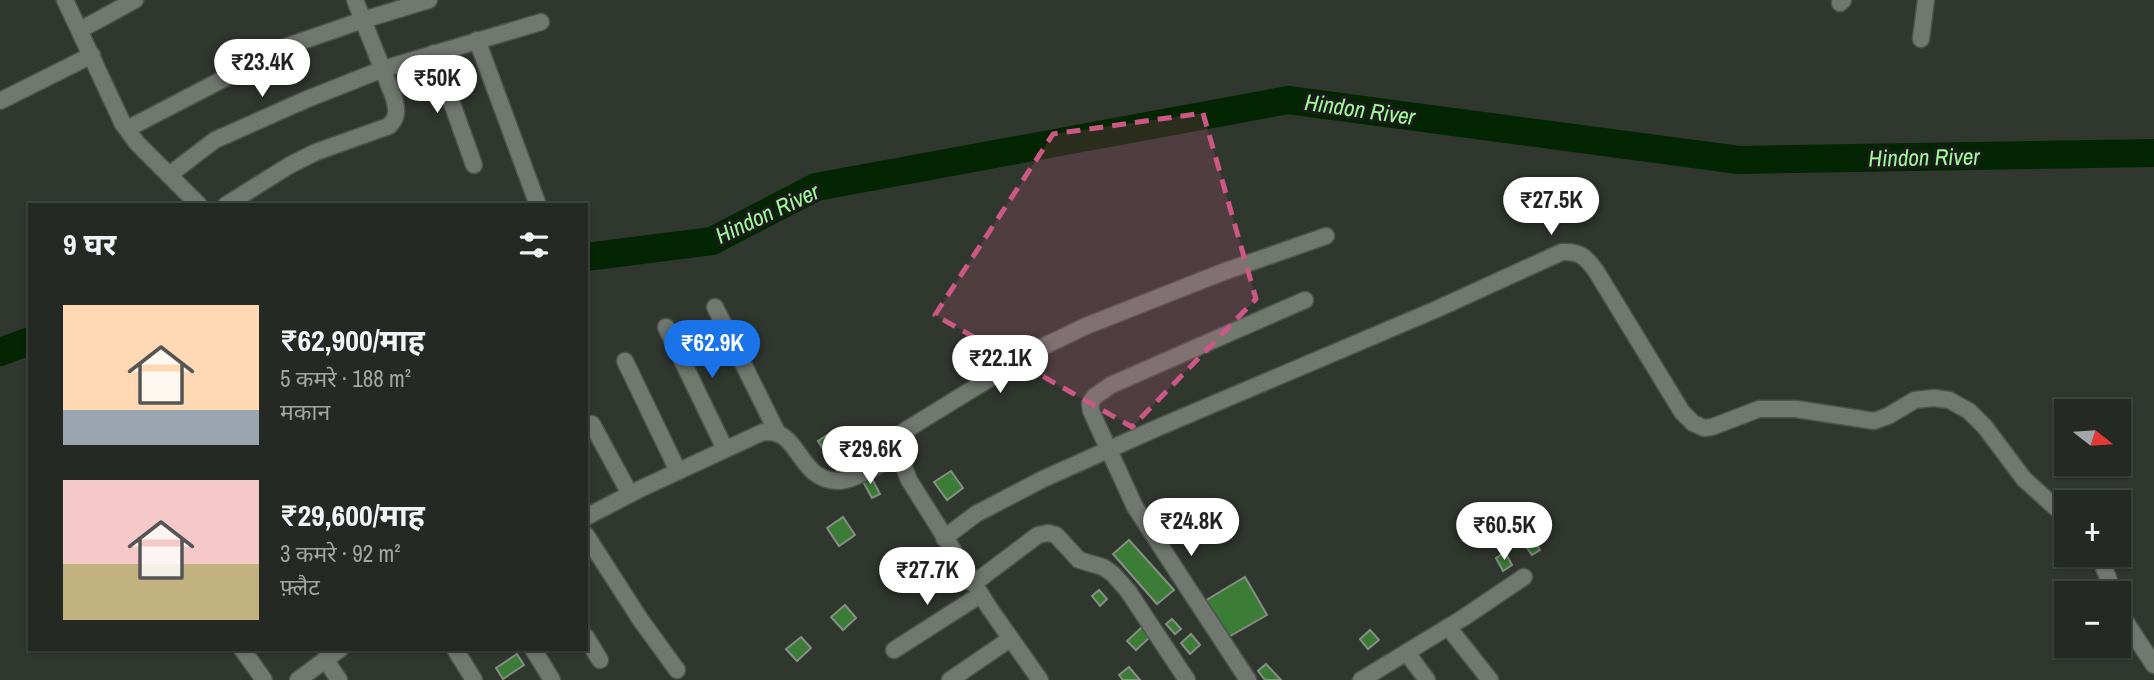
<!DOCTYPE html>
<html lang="hi">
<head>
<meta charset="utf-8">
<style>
	:root { --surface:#242923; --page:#2c312b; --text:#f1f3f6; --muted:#a3a6a6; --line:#414541; --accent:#1a73e8 }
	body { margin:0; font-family:"Archivo Narrow","Noto Sans Devanagari",sans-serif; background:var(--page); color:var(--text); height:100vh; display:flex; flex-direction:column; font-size:26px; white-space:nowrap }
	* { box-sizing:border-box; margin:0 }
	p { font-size:23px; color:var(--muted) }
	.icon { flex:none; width:38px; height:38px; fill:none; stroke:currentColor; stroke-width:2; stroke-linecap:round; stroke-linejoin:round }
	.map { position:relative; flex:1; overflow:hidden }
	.drawer { position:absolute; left:28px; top:203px; width:560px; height:448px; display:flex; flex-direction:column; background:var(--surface); border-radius:0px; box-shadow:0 2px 5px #0004,0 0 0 2px var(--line) }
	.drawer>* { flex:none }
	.needle { width:46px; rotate:107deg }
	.buttons { position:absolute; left:2054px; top:399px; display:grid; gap:14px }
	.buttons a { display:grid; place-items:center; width:77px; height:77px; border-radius:0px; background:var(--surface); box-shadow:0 2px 5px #0004,0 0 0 2px var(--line); font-size:35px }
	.price { position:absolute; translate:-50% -60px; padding:0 16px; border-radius:24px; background:#fff; color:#222; font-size:23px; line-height:46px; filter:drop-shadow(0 2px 4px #0008) }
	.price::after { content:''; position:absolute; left:50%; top:42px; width:21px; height:16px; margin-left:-10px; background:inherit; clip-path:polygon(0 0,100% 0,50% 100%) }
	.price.selected { background:var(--accent); color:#fff }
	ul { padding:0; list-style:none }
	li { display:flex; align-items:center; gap:21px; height:175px; padding:0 35px }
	li span { display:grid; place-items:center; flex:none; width:196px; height:140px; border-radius:0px; color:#555 }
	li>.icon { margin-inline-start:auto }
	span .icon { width:84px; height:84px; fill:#fffc; stroke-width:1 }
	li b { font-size:30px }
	h2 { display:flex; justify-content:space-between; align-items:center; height:84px; padding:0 35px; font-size:30px }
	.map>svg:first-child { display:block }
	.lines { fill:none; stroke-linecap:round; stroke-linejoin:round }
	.river { stroke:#032502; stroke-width:28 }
	.building { fill:#3b7c36; stroke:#868e85; stroke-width:2 }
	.minor-casing { stroke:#4e534d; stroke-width:19 }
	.minor { stroke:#70786f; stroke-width:16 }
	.marked { fill:#cd5785; fill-opacity:0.2; stroke:#cd5785; stroke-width:5; stroke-dasharray:14 9; stroke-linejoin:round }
	.labels { text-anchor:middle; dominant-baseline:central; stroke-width:6; stroke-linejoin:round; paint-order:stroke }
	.water-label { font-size:23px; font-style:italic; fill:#a0f899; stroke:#1a1d1a }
</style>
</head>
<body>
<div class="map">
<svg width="2154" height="680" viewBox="0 0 2154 680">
	<rect width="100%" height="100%" fill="#30372f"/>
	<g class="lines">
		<g class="river">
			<path d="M586,257l126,-16 104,-54 472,-87 451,60 415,-7"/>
			<path d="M0,352l30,-11"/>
		</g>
	</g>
	<g class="building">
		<path d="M835,430l22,33 -18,11 -21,-33z"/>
		<path d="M951,471l12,17 -16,12 -13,-18z"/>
		<path d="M869,473l11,21 -8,4 -11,-20z"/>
		<path d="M843,517l12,18 -16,11 -12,-18z"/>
		<path d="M1129,540l45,50 -17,14 -44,-50z"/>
		<path d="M1535,542l5,8 -8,5 -5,-7z"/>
		<path d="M1505,552l7,13 -9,6 -7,-13z"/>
		<path d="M1245,577l22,38 -42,24 -22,-37z"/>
		<path d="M1099,590l8,9 -7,7 -8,-10z"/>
		<path d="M845,605l11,13 -13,12 -12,-13z"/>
		<path d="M1172,619l9,10 -6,5 -9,-10z"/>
		<path d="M1142,627l8,10 -14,13 -9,-9z"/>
		<path d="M1370,630l9,10 -11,9 -8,-10z"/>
		<path d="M1191,634l9,11 -10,9 -9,-11z"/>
		<path d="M801,637l10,11 -14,13 -11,-12z"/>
		<path d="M517,654l7,11 -21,14 -7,-11z"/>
		<path d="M1266,664l15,16h-16l-7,-9z"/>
		<path d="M1129,667l11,13h-17l-4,-5z"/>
	</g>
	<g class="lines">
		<g class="minor-casing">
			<g id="minor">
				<path d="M65,0l58,124 14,19 62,62"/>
				<path d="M1840,3l3,-3"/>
				<path d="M80,30l55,-30"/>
				<path d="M1921,39l5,-39"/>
				<path d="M477,40l61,165"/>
				<path d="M434,53l40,112"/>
				<path d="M0,101l92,-46"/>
				<path d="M127,129l158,-82 78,-27 66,-20"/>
				<path d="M169,175l46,-35 90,-40 78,-31 158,-47"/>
				<path d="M226,205l64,-40 26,-13 73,-26c9,-9 8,-16 5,-28l-39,-98"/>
				<path d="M715,307l63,127"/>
				<path d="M666,327l59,122"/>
				<path d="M625,361l53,110"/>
				<path d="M592,424l38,70"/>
				<path d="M586,517l54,-28 123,-57c5,0 11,0 16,2 21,9 25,47 59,47 16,0 45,-19 61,-26"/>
				<path d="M586,535l54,84 37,51"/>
				<path d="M944,538l32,-24 67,-35 114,-51 280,-119 125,-57c18,-1 24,5 34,19l86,141 11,11 11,5 8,-1 47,-18h37l78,12 14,-5 27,-16 19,-2 15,2 20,11 16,16 39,52 43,39"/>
				<path d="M2099,555l15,38"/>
				<path d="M973,584l65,-49 10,-2 8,2 23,25 24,7 10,7 15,17 59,89"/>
				<path d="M2119,606l6,15 29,44"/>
				<path d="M1448,627l42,53"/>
				<path d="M586,637l14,23"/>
				<path d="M242,649l22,31"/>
				<path d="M455,649l19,31"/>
				<path d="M533,649l19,31"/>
				<path d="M894,650l86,-55"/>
				<path d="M1407,653l20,27"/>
				<path d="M325,659l14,21"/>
				<path d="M298,680l42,-31"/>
				<path d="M950,680l60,-41"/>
				<path d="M1040,680l-50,-71 -81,-129 -12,-32 1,-11 8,-7 130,-80 50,-24 137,-54 103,-36"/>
				<path d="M1248,680l-113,-173 -44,-96 -1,-7 4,-7 17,-12 194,-85"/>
				<path d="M1361,680l102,-62 61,-41"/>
			</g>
		</g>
		<use href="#minor" class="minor"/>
	</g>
	<path class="marked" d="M1203,113l53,186 -124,128 -197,-112 118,-181z"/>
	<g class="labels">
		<g class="water-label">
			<text transform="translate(1360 109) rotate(8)">Hindon River</text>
			<text transform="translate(1924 157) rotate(-1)">Hindon River</text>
			<text transform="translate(767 213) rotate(-25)">Hindon River</text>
		</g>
	</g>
</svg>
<div class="buttons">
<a><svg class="needle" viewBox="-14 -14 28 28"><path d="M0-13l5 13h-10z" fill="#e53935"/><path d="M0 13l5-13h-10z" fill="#a3a6a6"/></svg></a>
<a>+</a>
<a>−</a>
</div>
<b class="price" style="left:262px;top:99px">₹23.4K</b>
<b class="price" style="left:437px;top:115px">₹50K</b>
<b class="price" style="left:1551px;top:237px">₹27.5K</b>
<b class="price selected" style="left:712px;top:380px">₹62.9K</b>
<b class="price" style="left:1000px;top:395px">₹22.1K</b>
<b class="price" style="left:870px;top:486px">₹29.6K</b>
<b class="price" style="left:1191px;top:558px">₹24.8K</b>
<b class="price" style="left:1504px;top:562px">₹60.5K</b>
<b class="price" style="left:927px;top:607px">₹27.7K</b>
<section class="drawer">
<h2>9 घर<svg class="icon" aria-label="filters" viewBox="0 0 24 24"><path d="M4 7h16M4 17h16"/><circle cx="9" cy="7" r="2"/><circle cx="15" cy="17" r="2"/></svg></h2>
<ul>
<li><span style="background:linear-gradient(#ffd9b3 75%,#9aa5b1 0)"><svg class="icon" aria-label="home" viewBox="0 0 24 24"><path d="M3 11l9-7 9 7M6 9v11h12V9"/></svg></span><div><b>₹62,900/माह</b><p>5 कमरे · 188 m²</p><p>मकान</p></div></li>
<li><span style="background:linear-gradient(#f6c9c9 60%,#c2b280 0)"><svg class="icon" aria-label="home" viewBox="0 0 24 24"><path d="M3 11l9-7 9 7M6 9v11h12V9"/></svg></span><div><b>₹29,600/माह</b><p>3 कमरे · 92 m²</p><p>फ़्लैट</p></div></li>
</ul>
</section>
</div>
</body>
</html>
